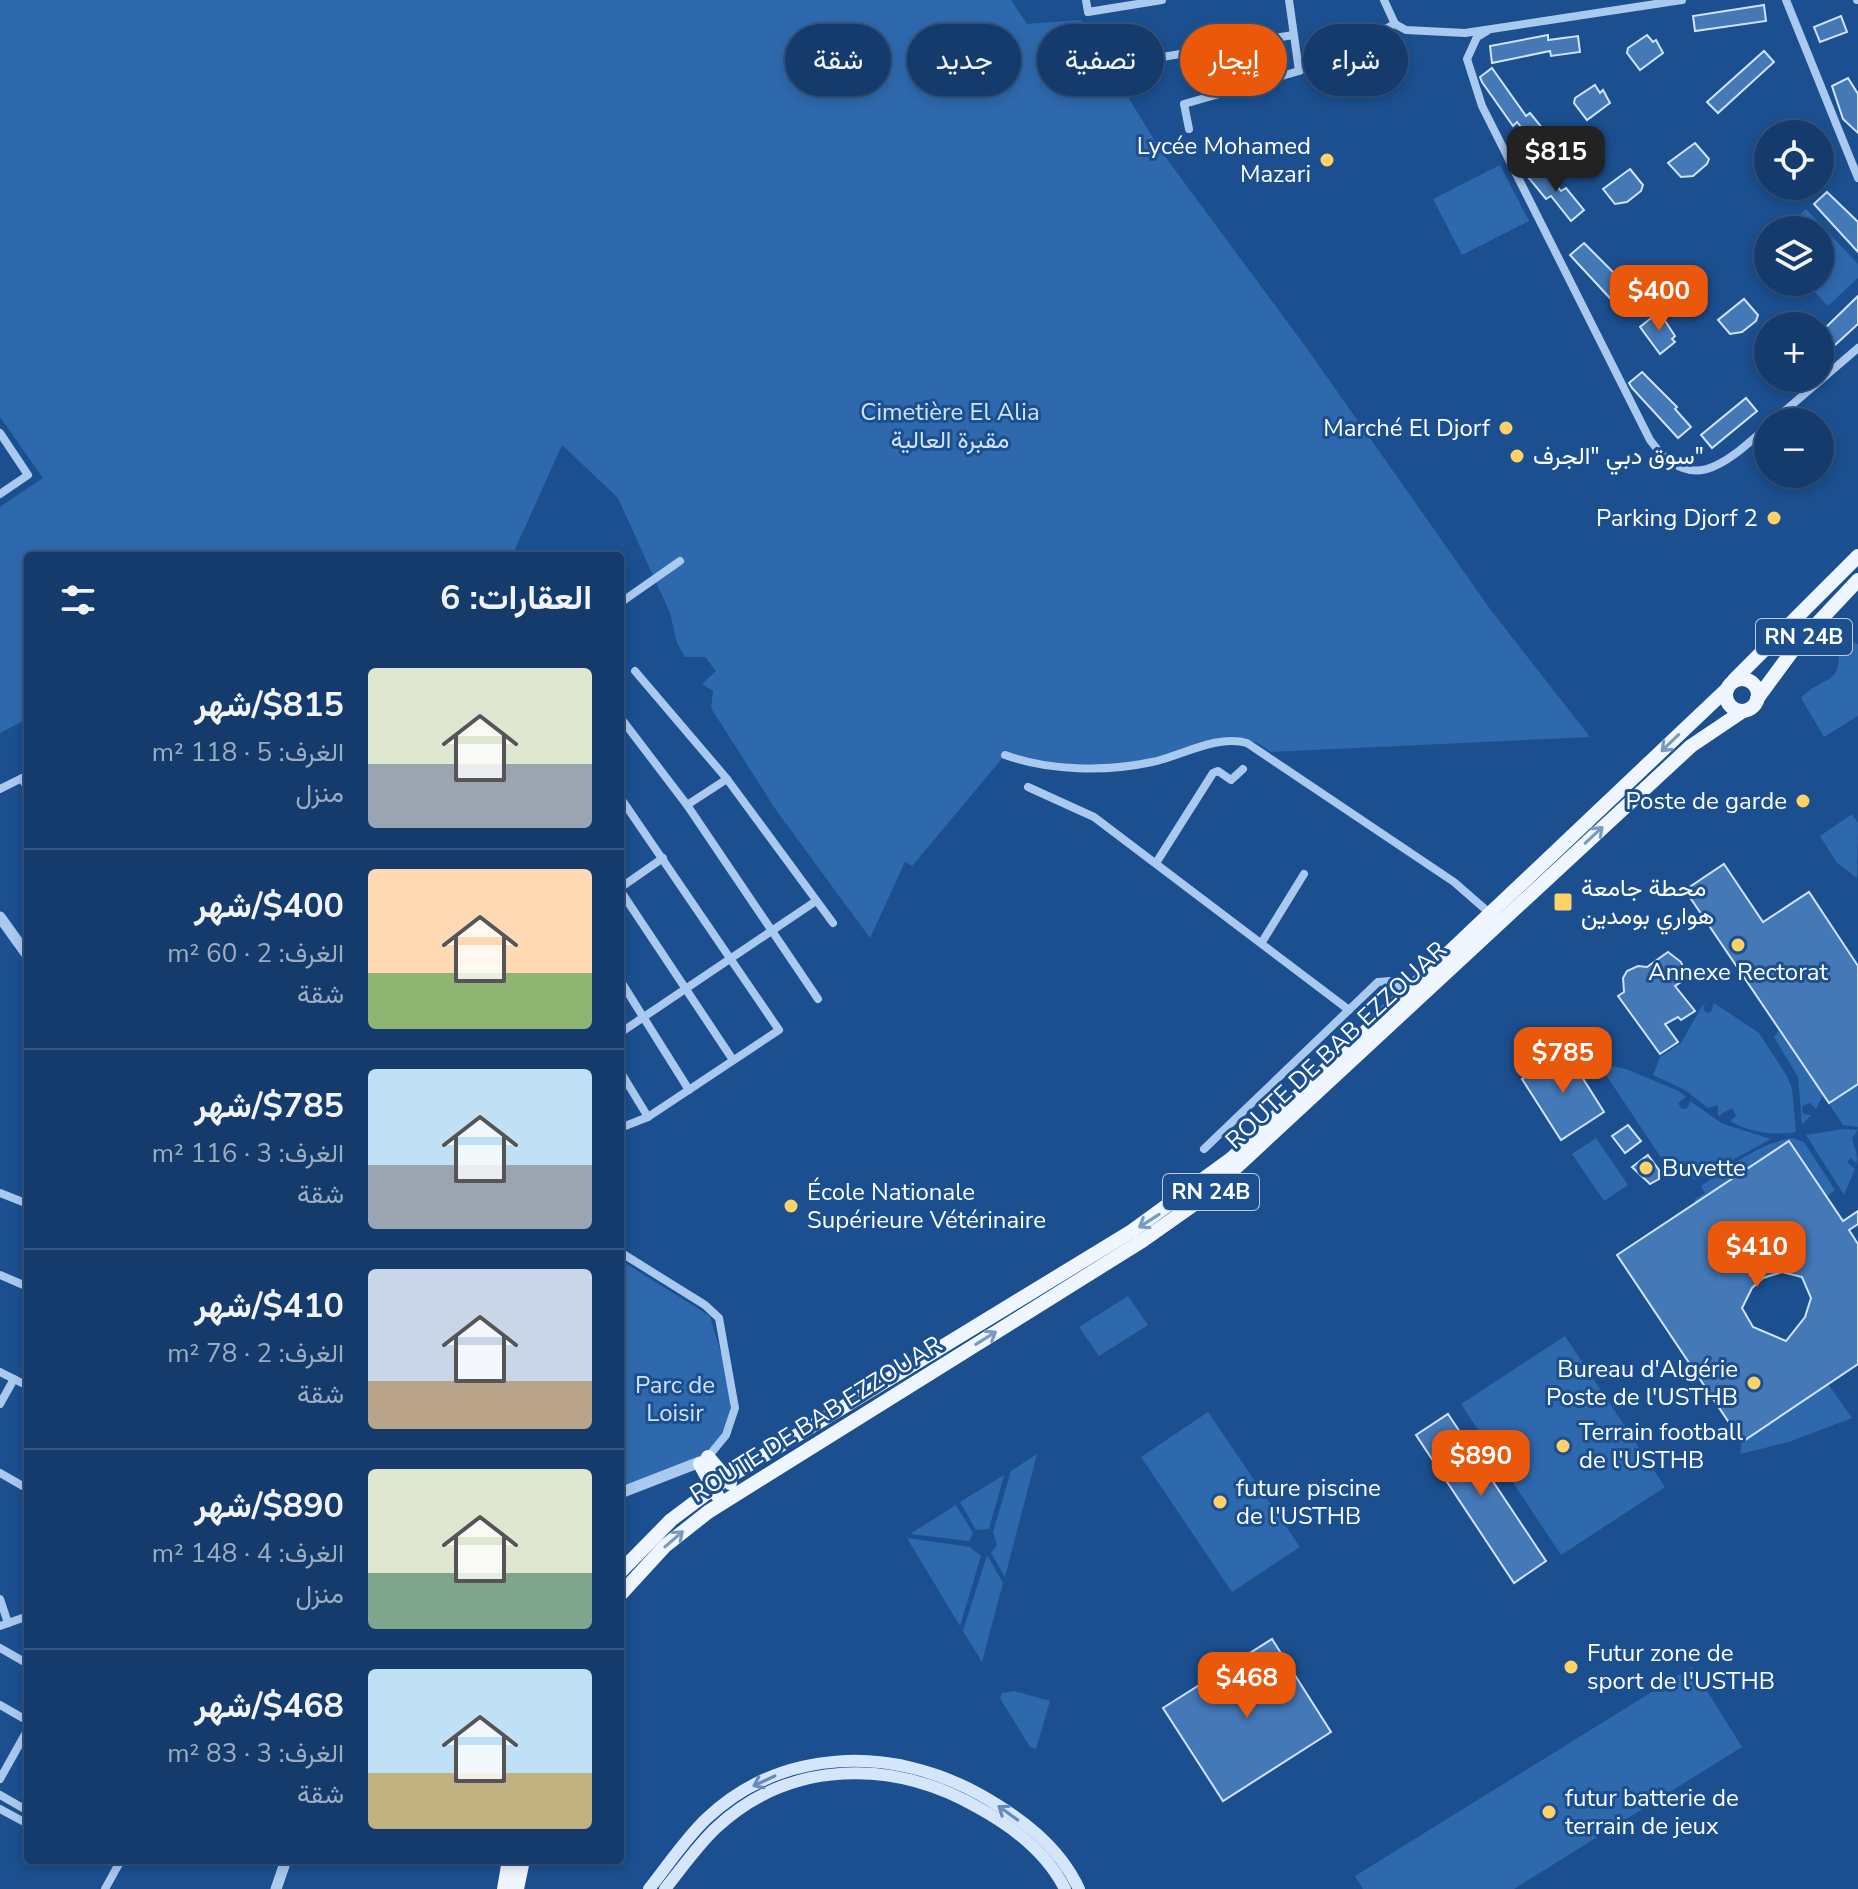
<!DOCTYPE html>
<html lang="ar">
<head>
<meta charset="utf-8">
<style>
	:root { --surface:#143b6b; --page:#214673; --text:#f1f3f6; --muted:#9dadc1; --line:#33557e; --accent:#ea580c }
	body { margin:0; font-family:"Nunito Sans",Vazirmatn,sans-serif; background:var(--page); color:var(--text); direction:rtl; height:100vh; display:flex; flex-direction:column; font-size:30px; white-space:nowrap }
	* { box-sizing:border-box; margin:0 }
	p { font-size:26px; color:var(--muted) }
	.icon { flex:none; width:44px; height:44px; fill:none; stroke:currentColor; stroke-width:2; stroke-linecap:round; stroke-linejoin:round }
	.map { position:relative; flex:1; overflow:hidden; direction:ltr }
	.panel { position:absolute; left:24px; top:552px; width:600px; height:1312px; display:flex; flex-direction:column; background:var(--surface); border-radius:8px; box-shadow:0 4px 12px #0003,0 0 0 2px var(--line); direction:rtl }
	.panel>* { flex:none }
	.guide { position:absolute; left:648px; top:24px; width:760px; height:72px; direction:rtl; display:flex; gap:16px }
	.fabs { position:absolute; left:1754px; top:120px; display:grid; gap:16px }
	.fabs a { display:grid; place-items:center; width:80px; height:80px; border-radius:50%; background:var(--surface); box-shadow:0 4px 12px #0003,0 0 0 2px var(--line); font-size:40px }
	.price { position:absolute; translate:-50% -68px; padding:0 18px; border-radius:16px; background:var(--accent); color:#fff; font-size:26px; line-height:52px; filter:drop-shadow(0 2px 4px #0008) }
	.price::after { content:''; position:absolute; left:50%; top:48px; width:24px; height:18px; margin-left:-12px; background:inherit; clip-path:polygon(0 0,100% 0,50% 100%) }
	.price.on { background:#222; color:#fff }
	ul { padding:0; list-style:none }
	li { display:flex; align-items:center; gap:24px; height:200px; padding:0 32px }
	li+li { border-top:2px solid var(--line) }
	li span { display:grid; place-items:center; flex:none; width:224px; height:160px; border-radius:8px; color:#555 }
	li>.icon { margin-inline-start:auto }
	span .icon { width:96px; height:96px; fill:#fffc; stroke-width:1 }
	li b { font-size:34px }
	h2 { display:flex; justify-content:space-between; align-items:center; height:96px; padding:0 32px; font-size:34px }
	.chip { padding:0 28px; border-radius:36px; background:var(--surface); box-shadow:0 4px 12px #0003,0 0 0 2px var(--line); font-size:28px; line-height:72px }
	.chip.on { background:var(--accent); color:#fff }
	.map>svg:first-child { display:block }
	.green { fill:#2e69ad }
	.building { fill:#4478b7; stroke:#cfe3fa; stroke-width:2; fill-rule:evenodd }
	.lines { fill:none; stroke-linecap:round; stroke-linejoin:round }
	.minor { stroke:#a9c9ee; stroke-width:8 }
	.tertiary { stroke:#a9c9ee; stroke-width:11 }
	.secondary { stroke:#d6e6fa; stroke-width:12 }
	.primary { stroke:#f0f6ff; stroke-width:14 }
	.oneway { stroke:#7b9ac1 }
	.oneway2 { stroke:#668bba }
	.poi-dot { fill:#ffd166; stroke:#1b4f8f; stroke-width:3 }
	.labels { text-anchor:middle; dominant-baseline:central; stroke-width:6; stroke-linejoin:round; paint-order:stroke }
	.shield { fill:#1b4f8f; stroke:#bbcadd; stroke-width:2 }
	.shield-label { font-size:22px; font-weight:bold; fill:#fff }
	.poi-label { font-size:24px; fill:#fff; stroke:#1b4f8f; text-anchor:start }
	.park-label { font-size:24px; fill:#cfe3fa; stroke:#1b4f8f }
	.street-label { font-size:24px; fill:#fff; stroke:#1b4f8f }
</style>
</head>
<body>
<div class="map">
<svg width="1858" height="1889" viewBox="0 0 1858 1889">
	<rect width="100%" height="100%" fill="#1b4f8f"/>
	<g class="green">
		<path d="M0,0h1011l16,24 54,-4 80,131 147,199 182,259 100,128 -319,15 -13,-9 -22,-6 -113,28 -66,-1 -52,-9 -93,111 -7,-4 -35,76 -94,-128 -65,-102 2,-17 -11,-7 14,-13 -11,-14h-20l-8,-14 -7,-30 -52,-115 -56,-53 -50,111h-484v168l-3,-4 -25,13v-226l43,-29 -43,-61z"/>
		<path d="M1500,165l29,56 -67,34 -29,-56z"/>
		<path d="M1806,209l52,55v14l-30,28 -23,-24h15v-52h-36z"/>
		<path d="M1843,639l15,5v72l-34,21 -23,-39c28,-28 41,-8 37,-58z"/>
		<path d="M1852,814l6,9 -1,55 -20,-15 -17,-27z"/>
		<path d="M1707,1003l-4,4 3,6 5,-1 3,-9 45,30 28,43 5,12 4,44c-21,4 -48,0 -66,-11l6,-5 -4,-8 -14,8v-11l-10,3 -23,-18 -32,-15 7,-18 21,-14 21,-37z"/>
		<path d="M1779,1030l44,65 -7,14 -6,-6 -8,3 1,8 8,1 -9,10 -4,-48 -24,-40z"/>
		<path d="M1598,1063l28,6 53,22 7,6 -8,6 4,6 6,-1 2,-7 33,23 48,15 -75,41 -30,-15z"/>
		<path d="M1858,1084v43l-15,-2 -14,-21z"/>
		<path d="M1843,1129l15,1 -6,8c2,10 6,13 5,26l-6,-6 -4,4 8,7 -11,26 -38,-60z"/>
		<path d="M1596,1138l32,47 -24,16 -32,-47z"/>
		<path d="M1793,1138l11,4 31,48 -8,7 -38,-56 -93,62 -2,-3 11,-7 -4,-7c27,-19 60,-44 92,-48z"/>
		<path d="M620,1260l90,56c11,42 41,106 -3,138 -18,12 -65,25 -87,33z"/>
		<path d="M1128,1296l20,29 -49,31 -20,-29z"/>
		<path d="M1565,1336l100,151 -104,68 -100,-151z"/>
		<path d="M1828,1384l24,34 -63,24 -49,12 2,-12z"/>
		<path d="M1208,1412l92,135 -68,45 -91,-135z"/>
		<path d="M1037,1454l-32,123 -14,-24 6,-8 -4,-13 18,-61z"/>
		<path d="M1004,1475l-15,54 -13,1 -16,-28z"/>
		<path d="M956,1505l17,28 -4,8 -59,-7z"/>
		<path d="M907,1538l63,9 11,9 -21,70z"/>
		<path d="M987,1555l16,28 -21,79 -19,-31z"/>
		<path d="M1692,1667l50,80 -228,142h-151l-8,-13z"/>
		<path d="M1014,1691l36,10 -14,48 -6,-2 -30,-49 2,-5z"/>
	</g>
	<g class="building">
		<path d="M1764,5l2,16 -71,10 -2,-15z"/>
		<path d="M1841,16l6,16 -27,10 -6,-15z"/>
		<path d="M1548,35v5l30,-4 2,16 -29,4 -1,-5 -58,12 -2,-17z"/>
		<path d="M1647,35l6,7 3,-2 7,13 -23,17 -13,-17 1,-5z"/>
		<path d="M1764,51l10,11 -56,51 -11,-11z"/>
		<path d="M1492,68l34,48 4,-3 18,22 -13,10 -18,-23 -4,4 -31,-44 -2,-5z"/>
		<path d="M1848,78l10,16v39l-15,-14 -11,-33z"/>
		<path d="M1595,85l5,8 3,-3 7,13 -23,17 -13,-17 1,-5z"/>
		<path d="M1695,143l14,16 -2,5 -14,12 -12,1 -13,-14z"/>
		<path d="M1541,166l20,25 5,-3 18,22 -13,11 -20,-25 -5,3 -18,-22z"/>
		<path d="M1630,169l13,16 -2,6 -14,11 -12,2 -12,-15z"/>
		<path d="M1827,192l31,30v30l-44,-48z"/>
		<path d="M1584,243l35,35 -3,2 16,18 -12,11 -50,-54z"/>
		<path d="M1858,296v28l-23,21 -13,-14z"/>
		<path d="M1744,299l14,16 -2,6 -14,11 -12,2 -12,-14z"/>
		<path d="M1656,314l6,2 13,20 -3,3 3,3 -15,12 -20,-27z"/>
		<path d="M1642,372l35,35 -2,2 16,18 -13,11 -46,-50 -3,-5z"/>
		<path d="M1746,398l11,13 -45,37 -11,-13z"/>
		<path d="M1724,864l39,58 46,-30 49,74v118l-29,19 -144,-213z"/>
		<path d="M1668,952l13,10 6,16 -12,8 20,25 -14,9 -3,-3 -13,7 13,18 -18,12 -42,-58 6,-4 -1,-14 4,-7 11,-5 9,1z"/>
		<path d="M1565,1050l39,62 -43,28 -39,-61z"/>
		<path d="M1628,1125l13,16 -16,12 -13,-17z"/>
		<path d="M1789,1141l54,80 15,-10v13l-9,6 9,14v120l-116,78 -125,-187zM1782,1272l20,5 9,21 -6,19 -19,24 -33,-14 -11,-19 10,-20 11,-10z"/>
		<path d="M1648,1155l11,15v9l-9,5 -18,-17z"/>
		<path d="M1448,1414l98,147 -32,22 -98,-148z"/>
		<path d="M1272,1639l59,93 -108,69 -60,-93z"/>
	</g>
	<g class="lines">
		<g class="minor">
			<path d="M1086,0l2,12 74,-12"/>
			<path d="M1289,0l10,71"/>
			<path d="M1384,0l11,24 11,6 59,3 217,-33"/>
			<path d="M1786,0l72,178"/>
			<path d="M1857,0h1"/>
			<path d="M1487,31l-10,6 -10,22 15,47 168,334c42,58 77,22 118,-14"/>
			<path d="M1121,64l172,-29"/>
			<path d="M1189,129l-5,-25 115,-33 96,-47"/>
			<path d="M1772,422l86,-74"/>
			<path d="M0,433l28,42 -28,19"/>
			<path d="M620,603l60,-42"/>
			<path d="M635,671l92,108 106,144"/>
			<path d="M620,717l67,88 131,194"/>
			<path d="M1005,755c44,16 101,17 147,7 29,-6 65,-28 95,-19l207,139 39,34"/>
			<path d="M1028,787l66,30 255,193"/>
			<path d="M0,789l22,-11 6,11"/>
			<path d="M620,797l159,233 -131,87 -28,11"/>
			<path d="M687,805l40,-26"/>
			<path d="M1156,863l57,-90 5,-2 13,9 12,-11"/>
			<path d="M620,888l43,-30"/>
			<path d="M620,890l113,170"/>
			<path d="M1262,942l42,-68"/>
			<path d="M620,980l69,110"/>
			<path d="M620,1033l196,-132"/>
			<path d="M620,1071l28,46"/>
			<path d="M1204,1149l174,-167 12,-1 18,11"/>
			<path d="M0,1193l28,11"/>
			<path d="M620,1252l85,53 14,13 16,90 -9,27 -18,22"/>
			<path d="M0,1275l28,12"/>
			<path d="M0,1372l28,14"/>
			<path d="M0,1404l14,-25"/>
			<path d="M0,1473l28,16"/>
			<path d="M0,1599l8,24"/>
			<path d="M0,1626l28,-10"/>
			<path d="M0,1648l28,16"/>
			<path d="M0,1705l28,16"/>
			<path d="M0,1779l28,-50"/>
			<path d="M0,1795l28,16"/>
			<path d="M0,1809l28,15"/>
			<path d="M105,1889l16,-29"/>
		</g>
		<g class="tertiary">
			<path d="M0,917l28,39"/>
			<path d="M620,1493l85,-33"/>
			<path d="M276,1889l10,-29"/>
		</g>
		<g class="secondary">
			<path d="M649,1889c19,-24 36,-50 58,-71 76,-71 185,-72 272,-24 41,23 80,52 100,95"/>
			<path d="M665,1889c17,-21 32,-43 51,-61 74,-69 177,-69 261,-21 35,19 70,46 88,82"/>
		</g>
		<g class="primary">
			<circle cx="1742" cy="695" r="16"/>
			<path d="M1734,680l124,-124"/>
			<path d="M1757,699l39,-53 62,-66"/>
			<path d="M708,1457l22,26"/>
			<path d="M700,1464l17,31"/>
			<path d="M620,1572l51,-52 56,-42 405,-247 99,-72 496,-470"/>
			<path d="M620,1595l45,-49 43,-34 434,-271 61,-43 488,-452 52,-35"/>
			<path d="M504,1889l5,-29"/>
			<path d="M517,1889l6,-29"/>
		</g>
	</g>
	<defs><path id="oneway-shaft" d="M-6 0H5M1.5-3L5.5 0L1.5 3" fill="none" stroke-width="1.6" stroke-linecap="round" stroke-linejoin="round" transform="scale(2)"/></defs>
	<g class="oneway">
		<use href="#oneway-shaft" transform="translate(1670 743) rotate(136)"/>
		<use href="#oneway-shaft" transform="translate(1594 835) rotate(-43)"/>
		<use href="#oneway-shaft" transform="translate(1149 1221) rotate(147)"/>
		<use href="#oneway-shaft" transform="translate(986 1338) rotate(-32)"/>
		<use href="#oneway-shaft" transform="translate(674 1539) rotate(-41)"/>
	</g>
	<g class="oneway2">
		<use href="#oneway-shaft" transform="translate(764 1781) rotate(155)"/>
		<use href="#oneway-shaft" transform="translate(1008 1813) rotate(-144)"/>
	</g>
	<g class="poi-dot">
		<circle cx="1327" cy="160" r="8"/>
		<circle cx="1506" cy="428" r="8"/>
		<circle cx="1517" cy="456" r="8"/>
		<circle cx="1774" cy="518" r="8"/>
		<circle cx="1803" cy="801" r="8"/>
		<rect x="1553" y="892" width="20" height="20" rx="4"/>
		<circle cx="1738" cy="945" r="8"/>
		<circle cx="1646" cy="1168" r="8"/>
		<circle cx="791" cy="1206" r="8"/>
		<circle cx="1754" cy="1383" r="8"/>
		<circle cx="1563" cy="1446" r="8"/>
		<circle cx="1220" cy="1502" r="8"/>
		<circle cx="1571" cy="1667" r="8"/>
		<circle cx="1549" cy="1812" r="8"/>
	</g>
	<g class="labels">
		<g class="shield">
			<rect x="1756" y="619" width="96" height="36" rx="6"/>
			<rect x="1163" y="1174" width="96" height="36" rx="6"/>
		</g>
		<g class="shield-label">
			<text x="1804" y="637">RN 24B</text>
			<text x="1211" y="1192">RN 24B</text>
		</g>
		<g class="poi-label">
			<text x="1311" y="146" text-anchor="end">Lycée Mohamed<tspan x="1311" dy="28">Mazari</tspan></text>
			<text x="1490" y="428" text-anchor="end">Marché El Djorf</text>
			<text x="1533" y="456">سوق دبي "الجرف"</text>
			<text x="1758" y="518" text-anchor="end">Parking Djorf 2</text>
			<text x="1787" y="801" text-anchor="end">Poste de garde</text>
			<text x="1581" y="888">محطة جامعة<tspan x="1581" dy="28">هواري بومدين</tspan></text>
			<text x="1738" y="972" text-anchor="middle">Annexe Rectorat</text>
			<text x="1662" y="1168">Buvette</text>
			<text x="807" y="1192">École Nationale<tspan x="807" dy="28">Supérieure Vétérinaire</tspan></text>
			<text x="1738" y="1369" text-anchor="end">Bureau d'Algérie<tspan x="1738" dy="28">Poste de l'USTHB</tspan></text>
			<text x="1579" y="1432">Terrain football<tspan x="1579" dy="28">de l'USTHB</tspan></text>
			<text x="1236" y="1488">future piscine<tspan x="1236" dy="28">de l'USTHB</tspan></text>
			<text x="1587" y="1653">Futur zone de<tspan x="1587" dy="28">sport de l'USTHB</tspan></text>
			<text x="1565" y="1798">futur batterie de<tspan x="1565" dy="28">terrain de jeux</tspan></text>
		</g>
		<g class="park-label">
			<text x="950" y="412">Cimetière El Alia<tspan x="950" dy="28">مقبرة العالية</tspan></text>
			<text x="675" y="1385">Parc de<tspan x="675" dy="28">Loisir</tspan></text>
		</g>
		<g class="street-label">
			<text transform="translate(1336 1045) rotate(-43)">ROUTE DE BAB EZZOUAR</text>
			<text transform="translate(816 1419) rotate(-32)">ROUTE DE BAB EZZOUAR</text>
		</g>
	</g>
</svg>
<div class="fabs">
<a><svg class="icon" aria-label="locate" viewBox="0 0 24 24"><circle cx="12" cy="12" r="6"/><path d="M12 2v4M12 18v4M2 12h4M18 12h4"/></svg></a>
<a><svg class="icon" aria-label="layers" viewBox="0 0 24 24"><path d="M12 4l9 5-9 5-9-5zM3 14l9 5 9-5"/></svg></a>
<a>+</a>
<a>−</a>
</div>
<b class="price on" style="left:1556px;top:194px">$815</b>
<b class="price" style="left:1659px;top:333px">$400</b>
<b class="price" style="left:1563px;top:1095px">$785</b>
<b class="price" style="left:1757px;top:1289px">$410</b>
<b class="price" style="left:1481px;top:1498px">$890</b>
<b class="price" style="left:1247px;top:1720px">$468</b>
<div class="guide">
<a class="chip">شراء</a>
<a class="chip on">إيجار</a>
<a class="chip">تصفية</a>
<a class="chip">جديد</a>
<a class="chip">شقة</a>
</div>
<section class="panel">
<h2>العقارات: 6<svg class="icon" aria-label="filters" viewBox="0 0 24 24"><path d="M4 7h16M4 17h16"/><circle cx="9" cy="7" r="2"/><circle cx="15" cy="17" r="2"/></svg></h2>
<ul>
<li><span style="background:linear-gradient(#dfe7d0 60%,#9aa5b1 0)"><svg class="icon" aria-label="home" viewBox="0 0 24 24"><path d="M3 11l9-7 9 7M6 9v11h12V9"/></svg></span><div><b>$815/شهر</b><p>الغرف: 5 · 118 m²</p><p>منزل</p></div></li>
<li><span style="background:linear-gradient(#ffd9b3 65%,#8fb573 0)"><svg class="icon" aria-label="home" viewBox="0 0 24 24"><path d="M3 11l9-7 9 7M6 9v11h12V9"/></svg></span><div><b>$400/شهر</b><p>الغرف: 2 · 60 m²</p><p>شقة</p></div></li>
<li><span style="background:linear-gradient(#bfe0f5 60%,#9aa5b1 0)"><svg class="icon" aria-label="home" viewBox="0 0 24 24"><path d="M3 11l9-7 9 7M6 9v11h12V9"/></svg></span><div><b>$785/شهر</b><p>الغرف: 3 · 116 m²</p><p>شقة</p></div></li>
<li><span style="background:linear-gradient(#c9d6e8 70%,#b9a48a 0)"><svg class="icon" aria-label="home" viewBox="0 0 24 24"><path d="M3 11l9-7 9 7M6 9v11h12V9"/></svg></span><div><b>$410/شهر</b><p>الغرف: 2 · 78 m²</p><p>شقة</p></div></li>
<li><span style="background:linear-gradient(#dfe7d0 65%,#7fa58c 0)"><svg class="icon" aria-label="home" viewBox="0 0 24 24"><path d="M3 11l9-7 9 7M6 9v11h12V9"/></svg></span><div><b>$890/شهر</b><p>الغرف: 4 · 148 m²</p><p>منزل</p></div></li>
<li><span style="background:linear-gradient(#bfe0f5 65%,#c2b280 0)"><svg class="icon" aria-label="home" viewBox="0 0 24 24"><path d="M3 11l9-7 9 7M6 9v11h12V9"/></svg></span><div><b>$468/شهر</b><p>الغرف: 3 · 83 m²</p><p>شقة</p></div></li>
</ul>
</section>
</div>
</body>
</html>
